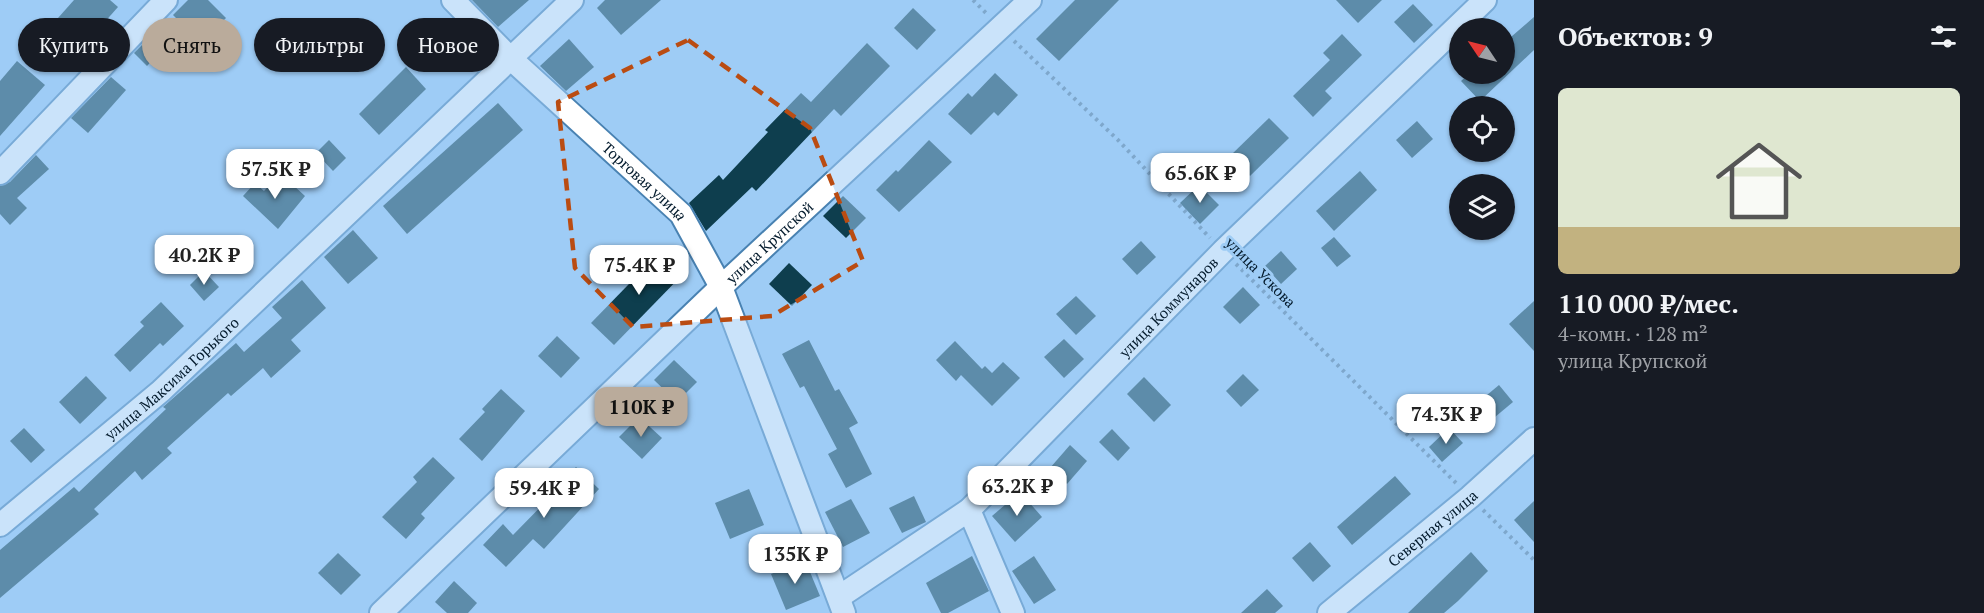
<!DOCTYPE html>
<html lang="ru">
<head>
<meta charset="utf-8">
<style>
	:root { --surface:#171b24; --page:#20242c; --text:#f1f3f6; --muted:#9ea1a6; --accent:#baab9b }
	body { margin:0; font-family:"PT Serif",serif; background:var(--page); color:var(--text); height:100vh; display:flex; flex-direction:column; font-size:22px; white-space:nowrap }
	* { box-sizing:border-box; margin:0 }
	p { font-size:20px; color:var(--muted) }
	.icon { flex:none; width:33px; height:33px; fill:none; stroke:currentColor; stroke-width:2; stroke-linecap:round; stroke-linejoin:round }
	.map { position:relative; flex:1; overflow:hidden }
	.side { display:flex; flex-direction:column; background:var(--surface); width:450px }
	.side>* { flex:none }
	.top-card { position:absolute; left:18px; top:18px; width:570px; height:54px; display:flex; gap:12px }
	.needle { width:39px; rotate:305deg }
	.fabs { position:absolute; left:1449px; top:18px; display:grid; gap:12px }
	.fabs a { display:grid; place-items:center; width:66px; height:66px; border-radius:50%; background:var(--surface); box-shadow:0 2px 4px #0004; font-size:30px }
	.price { position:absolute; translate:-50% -51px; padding:0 14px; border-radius:12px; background:#fff; color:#222; font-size:20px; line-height:39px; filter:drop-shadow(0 2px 3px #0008) }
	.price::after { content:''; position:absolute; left:50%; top:36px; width:18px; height:14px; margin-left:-9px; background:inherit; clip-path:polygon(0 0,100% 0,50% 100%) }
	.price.current { background:var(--accent); color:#111 }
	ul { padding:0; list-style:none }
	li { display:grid; align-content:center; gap:12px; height:318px; padding:0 24px }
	li span { display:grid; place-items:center; height:186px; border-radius:9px; color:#555 }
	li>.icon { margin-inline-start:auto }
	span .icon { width:108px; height:108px; fill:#fffc; stroke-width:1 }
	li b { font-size:26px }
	h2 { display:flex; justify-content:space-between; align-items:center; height:72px; padding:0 24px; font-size:26px }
	.chip { padding:0 21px; border-radius:27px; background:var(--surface); box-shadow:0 2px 4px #0004; font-size:21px; line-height:54px }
	.chip.current { background:var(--accent); color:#111 }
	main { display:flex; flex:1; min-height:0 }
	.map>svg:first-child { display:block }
	.building { fill:#0e3e4e }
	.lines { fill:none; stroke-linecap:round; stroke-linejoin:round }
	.minor-casing { stroke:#4982b2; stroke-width:26 }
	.path { stroke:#577b9a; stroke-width:4; stroke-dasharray:3 4.5; stroke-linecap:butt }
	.minor { stroke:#fff; stroke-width:22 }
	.marked { fill:none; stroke:#ba4c12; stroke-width:4.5; stroke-dasharray:12 8; stroke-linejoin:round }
	.labels { text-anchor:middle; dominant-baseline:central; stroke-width:6; stroke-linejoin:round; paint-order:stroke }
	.street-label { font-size:15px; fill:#031a2c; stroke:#9eccf5 }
</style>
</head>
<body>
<main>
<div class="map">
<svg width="1534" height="613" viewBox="0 0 1534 613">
	<rect width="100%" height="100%" fill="#9eccf5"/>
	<g class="building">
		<path d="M74,0h36l8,7 -47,53 -29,-24z"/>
		<path d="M188,0h20l18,18 -25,25 -28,-28z"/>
		<path d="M472,0h57l-31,27z"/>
		<path d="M605,0h56l-40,35 -24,-27z"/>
		<path d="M1075,0h44l-60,61 -23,-22z"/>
		<path d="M1336,0h46l-24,23z"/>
		<path d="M1413,4l20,21 -19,18 -20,-21z"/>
		<path d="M913,8l23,22 -19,20 -23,-22z"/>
		<path d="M1534,17v33l-54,51 -19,-20 8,-7h35v-31z"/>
		<path d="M444,26l20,21 -17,17 -20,-21z"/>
		<path d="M1342,34l20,21 -37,36 7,7 -19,19 -20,-21 37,-36 -7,-7z"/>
		<path d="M569,39l25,28 -28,24 -26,-25z"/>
		<path d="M147,40l13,12 -13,14 -13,-13z"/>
		<path d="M867,43l23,23 -49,50 -7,-7 -78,82 -4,-4 -46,44 -17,-28 30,-28 4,5 45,-48 -3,-2 36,-37 10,9z"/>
		<path d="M17,61l28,24 -45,51v-55z"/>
		<path d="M406,67l20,22 -47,46 -20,-21z"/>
		<path d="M995,73l23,22 -20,21 -4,-4 -23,23 -23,-21 20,-21 4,4z"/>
		<path d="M111,77l15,13 -38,43 -17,-15z"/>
		<path d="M498,103l25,27 -116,104 -24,-28z"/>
		<path d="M1269,118l20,20 -39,38 -20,-20z"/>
		<path d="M1417,121l16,18 -21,19 -16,-18z"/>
		<path d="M329,140l17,18 -13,13 -17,-18z"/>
		<path d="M929,140l23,22 -53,50 -23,-22 20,-20 2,2z"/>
		<path d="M36,155l13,14 -32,29 10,10 -17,17 -10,-11v-28l10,-4z"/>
		<path d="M1360,171l17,19 -43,41 -18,-20z"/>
		<path d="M280,173l25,23 -27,33 -35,-33 12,-13 9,8z"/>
		<path d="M1199,185l20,20 -19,19 -20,-21z"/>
		<path d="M843,196l23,22 -20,20 -23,-22z"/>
		<path d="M353,230l25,28 -30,26 -24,-27z"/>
		<path d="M1334,237l17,19 -14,11 -16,-19z"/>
		<path d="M1141,241l15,16 -19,18 -15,-16z"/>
		<path d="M664,248l23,22 -73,75 -23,-22z"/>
		<path d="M1281,251l16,18 -16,15 -16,-18z"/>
		<path d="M789,263l23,22 -20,21 -23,-22z"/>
		<path d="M204,271l15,16 -15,14 -14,-16z"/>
		<path d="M302,280l24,28 -35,32 10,11 -30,27 -8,-10 -32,28 -3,-3 -61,55 5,5 -30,27 -7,-9 -41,38 5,5 -99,84v-48l74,-63 5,5 87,-83 -3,-2 73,-64 8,9 38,-34 -10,-11z"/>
		<path d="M1243,287l17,18 -20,19 -17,-17z"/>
		<path d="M1076,296l20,20 -20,19 -20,-21z"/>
		<path d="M1534,301v50l-25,-27z"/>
		<path d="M161,302l23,24 -21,20 -3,-3 -30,29 -16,-17 30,-29 -4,-4z"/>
		<path d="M557,336l23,22 -19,20 -23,-22z"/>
		<path d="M1064,339l20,20 -20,19 -20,-21z"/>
		<path d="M809,340l26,51 4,-2 19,34 -9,5 23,46 -26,14 -18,-34 9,-5 -33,-63 -4,2 -18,-34z"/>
		<path d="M955,341l27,28 3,-3 7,7 11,-11 17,16 -28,28 -31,-31 -5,6 -20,-21z"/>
		<path d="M674,360l23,22 -20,20 -23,-22z"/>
		<path d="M1243,374l16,16 -18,17 -15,-16z"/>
		<path d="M86,376l21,22 -27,26 -21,-22z"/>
		<path d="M1144,377l27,28 -17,17 -27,-28z"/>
		<path d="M1499,385l14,17 -18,15 -14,-17z"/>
		<path d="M501,389l24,22 -43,50 -23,-22 26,-27 -3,-3z"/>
		<path d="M639,417l23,21 -20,21 -23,-22z"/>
		<path d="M24,428l21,22 -14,13 -21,-22z"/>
		<path d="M1449,428l14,15 -21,19 -13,-15z"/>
		<path d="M1112,429l18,19 -12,13 -19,-19z"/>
		<path d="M1070,445l17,16 -20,23 -17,-16z"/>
		<path d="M433,457l22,21 -34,36 4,4 -19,21 -24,-22 35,-35 -4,-5z"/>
		<path d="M576,467l23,22 -55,60 -11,-10 -27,28 -23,-22 20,-21 10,11 45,-46 -2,-2z"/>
		<path d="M1395,476l16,18 -59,51 -15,-18z"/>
		<path d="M749,489l15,36 -34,14 -15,-36z"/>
		<path d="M1020,492l22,25 -27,25 -23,-26z"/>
		<path d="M914,496l12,26 -24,11 -13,-25z"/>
		<path d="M851,499l19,34 -27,14 -18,-35z"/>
		<path d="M1534,501v41l-20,-22z"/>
		<path d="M1310,542l21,24 -18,16 -21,-24z"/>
		<path d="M1471,552l17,19 -30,30 -14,12h-36z"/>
		<path d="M338,553l23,22 -20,20 -23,-22z"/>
		<path d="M972,556l17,35 -41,22h-7l-15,-30z"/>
		<path d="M1034,556l22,34 -22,14 -22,-33z"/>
		<path d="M805,560l15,36 -34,14 -15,-36z"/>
		<path d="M454,581l23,22 -9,10h-21l-12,-11z"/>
		<path d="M1267,589l16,17 -8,7h-34z"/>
	</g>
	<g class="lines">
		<g class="minor-casing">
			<g id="minor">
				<path id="s1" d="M453,0l57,58 171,156 40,73 123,326"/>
				<path d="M0,173l166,-173"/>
				<path d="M969,510l44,103"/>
				<path id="s2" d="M0,525l161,-134 411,-391"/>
				<path id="s3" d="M839,597l130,-87 254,-259 262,-251"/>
				<path id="s4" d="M381,613l340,-326 309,-287"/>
				<path id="s5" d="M1329,613l141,-116 64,-58"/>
			</g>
		</g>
		<g class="path">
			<path d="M973,0l15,15"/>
			<path d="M1014,41l104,99 92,98"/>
			<path d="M1236,264l220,219"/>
			<path d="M1483,510l51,50"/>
		</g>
		<use href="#minor" class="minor"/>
	</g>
	<path d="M0 0H1534V613H0ZM688,40l122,88 53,133 -91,55 -139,11 -58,-59 -17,-166z" fill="#9eccf5" fill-opacity=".55" fill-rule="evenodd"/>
	<path class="marked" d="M688,40l122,88 53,133 -91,55 -139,11 -58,-59 -17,-166z"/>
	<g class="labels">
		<g class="street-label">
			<text stroke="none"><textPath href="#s1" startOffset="264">Торговая улица</textPath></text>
			<text stroke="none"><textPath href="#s4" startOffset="537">улица Крупской</textPath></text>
			<text transform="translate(1261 272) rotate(45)">улица Ускова</text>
			<text stroke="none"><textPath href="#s3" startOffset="441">улица Коммунаров</textPath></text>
			<text stroke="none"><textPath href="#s2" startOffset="226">улица Максима Горького</textPath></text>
			<text stroke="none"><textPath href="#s5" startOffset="134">Северная улица</textPath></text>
		</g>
	</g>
</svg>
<div class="fabs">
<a><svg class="needle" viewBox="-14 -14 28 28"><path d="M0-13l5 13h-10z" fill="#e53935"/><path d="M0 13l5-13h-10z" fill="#9ea1a6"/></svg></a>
<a><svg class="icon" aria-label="locate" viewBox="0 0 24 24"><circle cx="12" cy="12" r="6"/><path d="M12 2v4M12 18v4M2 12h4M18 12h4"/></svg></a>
<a><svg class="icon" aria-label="layers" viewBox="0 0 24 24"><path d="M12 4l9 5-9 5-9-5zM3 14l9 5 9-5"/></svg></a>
</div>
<b class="price" style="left:275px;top:200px">57.5K ₽</b>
<b class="price" style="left:1200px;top:204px">65.6K ₽</b>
<b class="price" style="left:204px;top:286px">40.2K ₽</b>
<b class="price" style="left:639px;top:296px">75.4K ₽</b>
<b class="price current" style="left:641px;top:438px">110K ₽</b>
<b class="price" style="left:1446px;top:445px">74.3K ₽</b>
<b class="price" style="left:1017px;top:517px">63.2K ₽</b>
<b class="price" style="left:544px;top:519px">59.4K ₽</b>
<b class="price" style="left:795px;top:585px">135K ₽</b>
<div class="top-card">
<a class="chip">Купить</a>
<a class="chip current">Снять</a>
<a class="chip">Фильтры</a>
<a class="chip">Новое</a>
</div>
</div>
<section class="side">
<h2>Объектов: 9<svg class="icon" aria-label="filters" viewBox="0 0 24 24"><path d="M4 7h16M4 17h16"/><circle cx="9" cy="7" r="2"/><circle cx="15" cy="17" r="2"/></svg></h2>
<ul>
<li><span style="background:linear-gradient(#dfe7d0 75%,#c2b280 0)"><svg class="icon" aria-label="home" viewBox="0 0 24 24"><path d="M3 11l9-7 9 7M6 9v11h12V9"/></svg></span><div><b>110 000 ₽/мес.</b><p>4-комн. · 128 m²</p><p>улица Крупской</p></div></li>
</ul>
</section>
</main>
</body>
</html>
